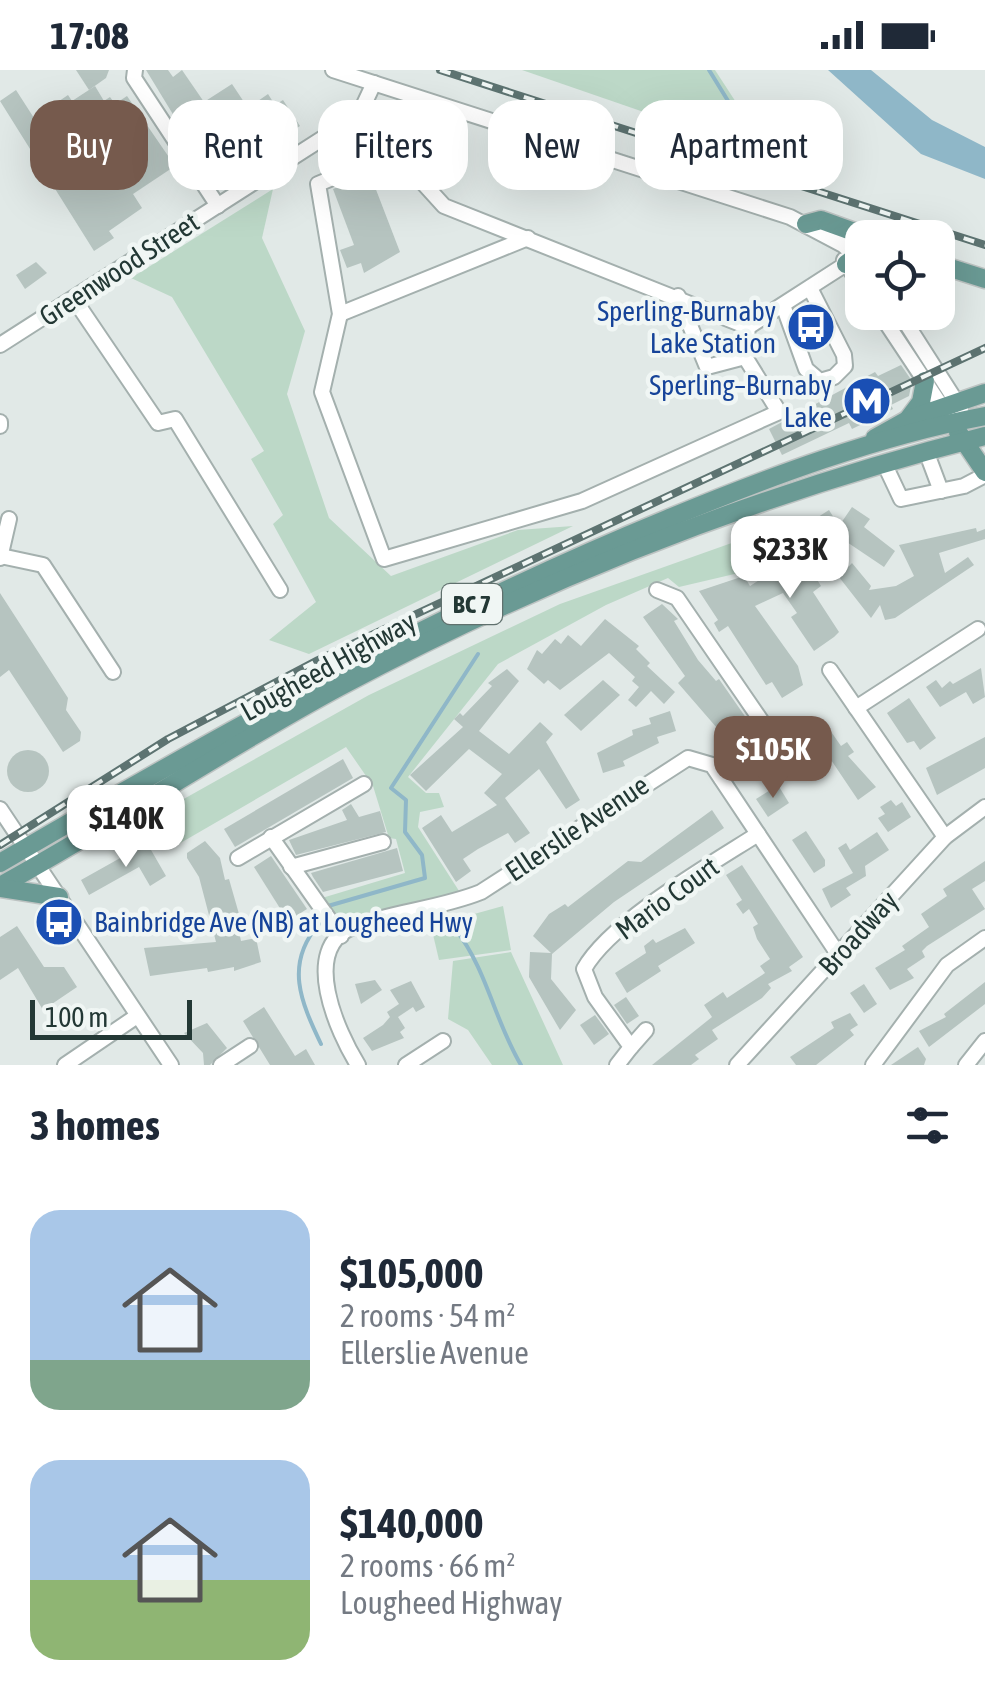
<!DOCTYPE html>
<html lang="en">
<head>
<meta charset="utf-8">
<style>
	:root { --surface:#fff; --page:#f2f2f3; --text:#1f2937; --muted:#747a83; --accent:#765a4d }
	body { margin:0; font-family:"Asap Condensed",sans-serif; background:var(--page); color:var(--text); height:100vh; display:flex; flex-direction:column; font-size:38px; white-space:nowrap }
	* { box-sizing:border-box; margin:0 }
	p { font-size:32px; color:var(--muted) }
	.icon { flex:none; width:55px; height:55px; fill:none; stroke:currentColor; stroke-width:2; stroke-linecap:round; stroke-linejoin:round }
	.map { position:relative; height:995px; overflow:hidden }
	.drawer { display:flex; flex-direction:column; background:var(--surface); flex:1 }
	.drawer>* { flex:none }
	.top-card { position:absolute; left:30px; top:30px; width:925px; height:90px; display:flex; gap:20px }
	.buttons { position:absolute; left:845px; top:150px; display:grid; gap:20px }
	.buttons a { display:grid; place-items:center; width:110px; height:110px; border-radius:20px; background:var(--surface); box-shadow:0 10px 40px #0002; font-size:50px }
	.scale { position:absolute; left:30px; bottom:25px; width:162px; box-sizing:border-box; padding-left:10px; border:5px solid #233835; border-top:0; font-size:28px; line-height:35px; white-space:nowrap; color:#233835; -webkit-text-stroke:8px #f0f6f4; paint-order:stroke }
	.price { position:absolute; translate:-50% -85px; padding:0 22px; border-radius:20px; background:#fff; color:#222; font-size:32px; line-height:65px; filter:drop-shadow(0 2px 5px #0008) }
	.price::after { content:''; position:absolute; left:50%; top:60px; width:30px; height:22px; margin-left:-15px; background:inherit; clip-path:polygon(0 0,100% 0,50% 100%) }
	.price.on { background:var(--accent); color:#fff }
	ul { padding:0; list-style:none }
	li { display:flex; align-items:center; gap:30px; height:250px; padding:0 30px }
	li span { display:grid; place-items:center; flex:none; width:280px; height:200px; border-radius:30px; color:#555 }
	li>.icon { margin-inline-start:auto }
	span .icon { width:120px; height:120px; fill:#fffc; stroke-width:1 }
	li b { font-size:42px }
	h2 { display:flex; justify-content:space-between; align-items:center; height:120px; padding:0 30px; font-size:42px }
	.pill { padding:0 35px; border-radius:30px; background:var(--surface); box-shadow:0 10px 40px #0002; font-size:35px; line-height:90px }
	.pill.on { background:var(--accent); color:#fff }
	.status { display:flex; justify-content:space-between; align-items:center; height:70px; padding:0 50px; background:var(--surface); direction:ltr }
	.status svg { height:28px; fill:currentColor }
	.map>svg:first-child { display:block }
	.green { fill:#bcd8c7 }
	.water { fill:#8fb7c8 }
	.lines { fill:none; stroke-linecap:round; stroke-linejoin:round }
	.stream { stroke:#8fb7c8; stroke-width:4 }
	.building { fill:#b6c4c0 }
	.minor-casing { stroke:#a4b0ae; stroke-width:18 }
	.major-casing { stroke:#bdc3c2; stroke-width:21 }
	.minor { stroke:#fff; stroke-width:14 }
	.major { stroke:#6a9a94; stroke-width:18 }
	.rail-casing { stroke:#5d7371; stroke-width:8 }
	.rail { stroke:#f0f6f4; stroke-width:4; stroke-dasharray:11; stroke-linecap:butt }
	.labels { text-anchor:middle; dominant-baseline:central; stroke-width:9; stroke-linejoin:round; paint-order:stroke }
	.shield { fill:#f0f6f4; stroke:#60716e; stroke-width:2.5 }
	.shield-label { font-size:25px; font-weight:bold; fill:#233835 }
	.street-label { font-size:28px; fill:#233835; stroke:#f0f6f4 }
	.transit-label { font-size:28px; fill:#164399; stroke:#f0f6f4; text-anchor:end }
</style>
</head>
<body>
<div class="status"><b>17:08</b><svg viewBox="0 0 49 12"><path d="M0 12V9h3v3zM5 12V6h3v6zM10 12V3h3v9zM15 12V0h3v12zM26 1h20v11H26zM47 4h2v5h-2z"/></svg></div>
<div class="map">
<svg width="985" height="995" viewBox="0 0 985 995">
	<rect width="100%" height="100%" fill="#e1e9e7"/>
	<g class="green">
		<path d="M522,0h193l56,86z"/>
		<path d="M273,119l-11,49 43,93 -18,63 42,124 62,58 127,-46 55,-4 -264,128 -40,-14 47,-38 -43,-78 10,-9 -32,-56 13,-8 -92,-154 -41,-19z"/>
		<path d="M782,455l-22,43 -81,19 -11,-9 -62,27 -108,59 -90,113 18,16h13l5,14 -24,5 -2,15 43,67 -125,29 -14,-25 83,-25 -9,-34 -7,-1 -16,-52 -27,-39 -169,98 -20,-31 212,-119 191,-91z"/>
		<path d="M503,836l8,44 -72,10 -8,-34z"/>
		<path d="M511,882l52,113h-71l-24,-35 -20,-11 5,-58z"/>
	</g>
	<path class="water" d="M828,0h43l61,50 53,27v32l-64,-25z"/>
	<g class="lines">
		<g class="stream">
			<path d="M709,0l24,39 16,16 -1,12"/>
			<path d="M328,836l97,-28 -3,-23 -17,-23 1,-32 -15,-12 87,-134"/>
			<path d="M319,854c-35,40 -18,78 2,120"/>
			<path d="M456,860c31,40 39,92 65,135"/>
		</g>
	</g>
	<g class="building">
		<path d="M76,0h33l-3,8 -17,12z"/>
		<path d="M146,0h22l5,7 9,-7 22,32 28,-18 16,24 20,-14 7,11 8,-5 17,26 -56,37 -6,-8 -22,14 -8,-12 -6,5z"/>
		<path d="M95,16l9,15 6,-4 5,7 12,-8 48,70 -42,28 9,14 -33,23 5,7 -20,13 -94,-150 16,-11 18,28 34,-23 4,6z"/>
		<path d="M370,104l30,78 -36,21 -3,-10 -14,5 -7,-18 14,-5 -21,-56z"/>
		<path d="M36,192l11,11 -22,16 -9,-14z"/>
		<path d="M901,295l11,16 -3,15 -18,9 2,4 -41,20 -3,-6 -67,32 -13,-26 106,-57 3,4z"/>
		<path d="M852,437l18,12 -6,8 31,24 -11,16 -58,-39 -7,9 22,17 -28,19 8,13 -8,6 26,40 -5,5 -20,14 -23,-34 6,-4 -14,-20 -28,13 43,60 5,19 -21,13 -10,-16 -6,3 -38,-59 -9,6 -5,-9 4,-3 -19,-29 45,-15 6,10 20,-13 36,-10 15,-9 -17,-28 25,-16 10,16z"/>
		<path d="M976,458l1,4 8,-3v10l-46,14 6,20 23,-16 6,8 -79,53 -10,2 -5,-15 -9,13 -32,-41 13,-14 19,23 -2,4 27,-4 18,-10 -15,-31z"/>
		<path d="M0,523l68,105 -2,12 15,22 -1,9 -17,11 -54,-82 -9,7z"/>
		<path d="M662,534l16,15 -4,2 24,39 18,21 3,-2 32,46 -21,18 -52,-60 7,-7 -42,-59z"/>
		<path d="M605,549l34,27 -3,3 14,14 -3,3 28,26 -11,12 -13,-13 -15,16 -8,-7 11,-13 -7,-6 3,-4 -26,-24 -49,37 -12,-10 -4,4 -17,-15 10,-19 5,4 13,-15 6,5 7,-9 13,11z"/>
		<path d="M981,598l4,29 -12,7 -7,-12 -26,15 -14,-20 10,-7 6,8 8,-7 3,3z"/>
		<path d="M507,599l12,12 -40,50 30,23 31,-32 13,12 -7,8 34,58 -14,9 -27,-40 -34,29 25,35 -15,10 -7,-10 -30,16 -15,10 8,12 -15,11 -34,-54 19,-13 11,17 45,-27 -13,-12 18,-19 -33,-25 -43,42 -16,-16 53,-48 -9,-8 6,-6 3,3 29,-30 -4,-3z"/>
		<path d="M603,610l17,15 -39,36 -17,-16z"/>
		<path d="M909,628l27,40 -16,12 -6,-9 -7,2 -20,-30z"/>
		<path d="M670,641l6,20 -19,6 2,6 -36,18 2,5 -22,7 -6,-20 36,-18 -1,-5 19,-6 -2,-6z"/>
		<path d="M825,653l16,23 6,-4 7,10 -6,4 28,31 -18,13 -33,-49 -4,3 -11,-17z"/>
		<path d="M985,667v31l-48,27 -11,-27z"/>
		<circle cx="28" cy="701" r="21"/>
		<path d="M343,689l10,19 -118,69 -11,-18z"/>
		<path d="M778,715l11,18 -21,14 -12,-18z"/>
		<path d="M891,730l5,6 6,-4 9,15 -23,15 -10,-14 7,-4 -5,-7z"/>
		<path d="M351,734l8,13 21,-6 6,21 -90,23 -7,-15 58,-20 -5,-10z"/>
		<path d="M712,740l12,18 -110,74 -62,52 -1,25 25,31 -16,20 -31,-53 1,-25 21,1 -18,-17 16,-22 16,-10 3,3 60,-46 13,1z"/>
		<path d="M806,761l19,29v6l-11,7 -22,-33z"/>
		<path d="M877,762l12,18 -24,16 1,10 -20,12 5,7 -20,13 -9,-19 31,-16 -15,-25 8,-5 4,7z"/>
		<path d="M205,771l15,17 5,22 4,-1 12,42 -4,1 4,19 15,-3 5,24 -27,9v-4l-26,5 -1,-4 -57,8 -6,-28 72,-6 -17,-65 -12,-19v-5z"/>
		<path d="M147,773l19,33 -16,10 -11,-19 -50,28 -8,-15z"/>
		<path d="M397,778l6,23 -80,21 -10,-15 -2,-4z"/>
		<path d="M271,786l36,53 -19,12 -34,-54z"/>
		<path d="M985,791v20l-13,8 13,20 -58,37 -5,5 3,6 -18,12 7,9 -24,12 -15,-22 30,-18 -3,-4 27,-19 -8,-13 26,-18 -4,-7z"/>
		<path d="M742,795l61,92 -14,10 3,4 -24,13 3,4 -9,10 -50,32 6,9 -23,16 4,4 -8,6h-39l60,-48 -8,-12 19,-13 4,6 38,-25 -5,-7 10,-7 -13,-20 -4,-12 5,-3 -9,-15 -6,5 -7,-10 6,-4 -16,-25z"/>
		<path d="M17,856l27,41h20l13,20 -34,23 -25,-42 -18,12v-43z"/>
		<path d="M685,858l10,15 -37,23 3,5 -34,22 -12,-20 31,-20 -2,-7 9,-7 3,4z"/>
		<path d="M375,910l7,10 -21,14 -6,-20z"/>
		<path d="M411,911l14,26 -9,5 -3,-5 -15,10 7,11 -5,4 4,6 -32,13 -9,-13 20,-13 7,-8 -3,-5 12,-8 -9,-14z"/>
		<path d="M985,912v22l-56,43 -10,-16 27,-14 -2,-3z"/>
		<path d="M864,914l13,20 -13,9 -14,-20z"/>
		<path d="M626,927l13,19 -12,8 -13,-19z"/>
		<path d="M264,937l31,49 11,-7 9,16h-45l-27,-44z"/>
		<path d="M850,943l8,12 -8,5 4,5 -38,30h-20l-6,-8 44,-29 -3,-6z"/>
		<path d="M595,945l14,19 -15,11 -14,-20z"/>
		<path d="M207,953l20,25 -17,17h-6l-1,-12 -19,-20z"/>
		<path d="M918,977l8,12 -2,6h-33z"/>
	</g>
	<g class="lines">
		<g class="minor-casing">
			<g id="minor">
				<path d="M135,0l-1,8 84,128"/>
				<path d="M333,0l457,147 53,28 18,16"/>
				<path d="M844,190l18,28"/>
				<path d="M678,226l29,71 38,-10"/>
				<path d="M74,229l84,124 17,-4 105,171"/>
				<path d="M783,235l23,64 14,12 14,-4 11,-11 -1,-11 -34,-67"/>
				<path d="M879,242l69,104"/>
				<path d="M899,242l62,97"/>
				<path d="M340,244l188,-76"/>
				<path d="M748,257l-304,-121 -49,-54 -77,32 22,130 -18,78 62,167 198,-58 197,-89 -34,-55 3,-30 98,-63"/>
				<path d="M0,275l359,-230 15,-32"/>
				<path d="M0,352v4"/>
				<path d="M926,381l15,40"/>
				<path d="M884,393l17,36 63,-13 21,-11"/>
				<path d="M1,486l42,9 70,107"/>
				<path d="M0,488l9,-39"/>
				<path d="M657,520l20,8 96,140 -52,40"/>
				<path d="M830,600l115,167"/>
				<path d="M856,638l122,-79"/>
				<path d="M0,739l171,256"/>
				<path d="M271,767l70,99"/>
				<path d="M238,788l126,-74"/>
				<path d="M291,797l92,-25"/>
				<path d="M631,977l15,-17"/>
				<path d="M65,995l72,-49"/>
				<path d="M221,995l29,-19"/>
				<path d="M358,995c-20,-32 -59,-117 -5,-138 41,-16 86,-18 128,-35l207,-134 24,7 126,189"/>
				<path d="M406,995l37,-24"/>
				<path d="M617,995l14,-18 -36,-50 -11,-28c26,-47 127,-105 174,-135"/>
				<path d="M737,995l208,-228 40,-30"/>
				<path d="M873,995l74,-100 38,-27"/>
				<path d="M966,995l19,-24"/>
			</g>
		</g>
		<g class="major-casing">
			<g id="major">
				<path d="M806,154l15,-4 50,18"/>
				<path d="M846,194l16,-12"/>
				<path d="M938,194l47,15"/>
				<path d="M909,348l12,-16 4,-21"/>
				<path d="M958,362l27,40"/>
				<path d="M875,368l34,-19 76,-26"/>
				<path d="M0,793c217,-127 435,-249 667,-344 102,-42 210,-83 318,-103"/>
				<path d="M0,816c115,-63 224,-137 339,-199 205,-109 421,-194 646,-251"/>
				<path d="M0,818l59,9"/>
			</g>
		</g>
		<use href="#minor" class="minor"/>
		<use href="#major" class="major"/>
		<g class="rail-casing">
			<g id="rail">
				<path d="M440,0l545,175"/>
				<path d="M694,66l124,40"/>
				<path d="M0,775l168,-106 150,-79 667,-312"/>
			</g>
		</g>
		<use href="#rail" class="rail"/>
	</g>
	<defs>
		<g id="bus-disc" transform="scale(2.5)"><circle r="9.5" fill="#1a4fb4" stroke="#f0f6f4"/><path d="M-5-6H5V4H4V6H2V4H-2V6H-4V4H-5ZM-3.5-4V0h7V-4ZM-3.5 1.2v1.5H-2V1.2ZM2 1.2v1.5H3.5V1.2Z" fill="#fff"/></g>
		<g id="metro-disc" transform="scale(2.5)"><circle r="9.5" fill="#1a4fb4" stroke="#f0f6f4"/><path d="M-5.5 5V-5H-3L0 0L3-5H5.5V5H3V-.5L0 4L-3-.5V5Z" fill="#fff"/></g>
	</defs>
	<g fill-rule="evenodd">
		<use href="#bus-disc" x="811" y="257"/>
		<use href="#metro-disc" x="867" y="331"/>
		<use href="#bus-disc" x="59" y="852"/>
	</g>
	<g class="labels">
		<rect class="shield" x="442" y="514" width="60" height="40" rx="8"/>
		<g class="shield-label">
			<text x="472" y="534">BC 7</text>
		</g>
		<g class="street-label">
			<text transform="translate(119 199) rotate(-33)">Greenwood Street</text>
			<text transform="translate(328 596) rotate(-29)">Lougheed Highway</text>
			<text transform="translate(577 758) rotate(-34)">Ellerslie Avenue</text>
			<text transform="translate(667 828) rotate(-36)">Mario Court</text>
			<text transform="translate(858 863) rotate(-48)">Broadway</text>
		</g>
		<g class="transit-label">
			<text x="776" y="241">Sperling-Burnaby<tspan x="776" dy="32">Lake Station</tspan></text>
			<text x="832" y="315">Sperling–Burnaby<tspan x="832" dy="32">Lake</tspan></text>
			<text x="94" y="852" text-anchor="start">Bainbridge Ave (NB) at Lougheed Hwy</text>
		</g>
	</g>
</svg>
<div class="buttons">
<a><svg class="icon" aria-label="locate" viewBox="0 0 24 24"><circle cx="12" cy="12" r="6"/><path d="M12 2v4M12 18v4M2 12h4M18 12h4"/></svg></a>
</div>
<div class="scale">100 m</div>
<b class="price" style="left:790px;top:531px">$233K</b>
<b class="price on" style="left:773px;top:731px">$105K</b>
<b class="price" style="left:126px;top:800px">$140K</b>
<div class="top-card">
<a class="pill on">Buy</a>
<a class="pill">Rent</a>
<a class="pill">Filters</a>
<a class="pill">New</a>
<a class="pill">Apartment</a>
</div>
</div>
<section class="drawer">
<h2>3 homes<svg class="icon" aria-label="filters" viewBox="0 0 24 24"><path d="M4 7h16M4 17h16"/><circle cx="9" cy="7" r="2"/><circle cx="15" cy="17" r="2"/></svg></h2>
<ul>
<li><span style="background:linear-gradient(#a9c7e8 75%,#7fa58c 0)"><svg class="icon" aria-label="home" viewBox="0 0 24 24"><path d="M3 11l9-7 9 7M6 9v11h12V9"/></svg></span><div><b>$105,000</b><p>2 rooms · 54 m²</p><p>Ellerslie Avenue</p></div></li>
<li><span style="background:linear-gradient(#a9c7e8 60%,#8fb573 0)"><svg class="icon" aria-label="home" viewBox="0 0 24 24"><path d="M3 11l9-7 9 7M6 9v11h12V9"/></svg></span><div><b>$140,000</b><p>2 rooms · 66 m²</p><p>Lougheed Highway</p></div></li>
</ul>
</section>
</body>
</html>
